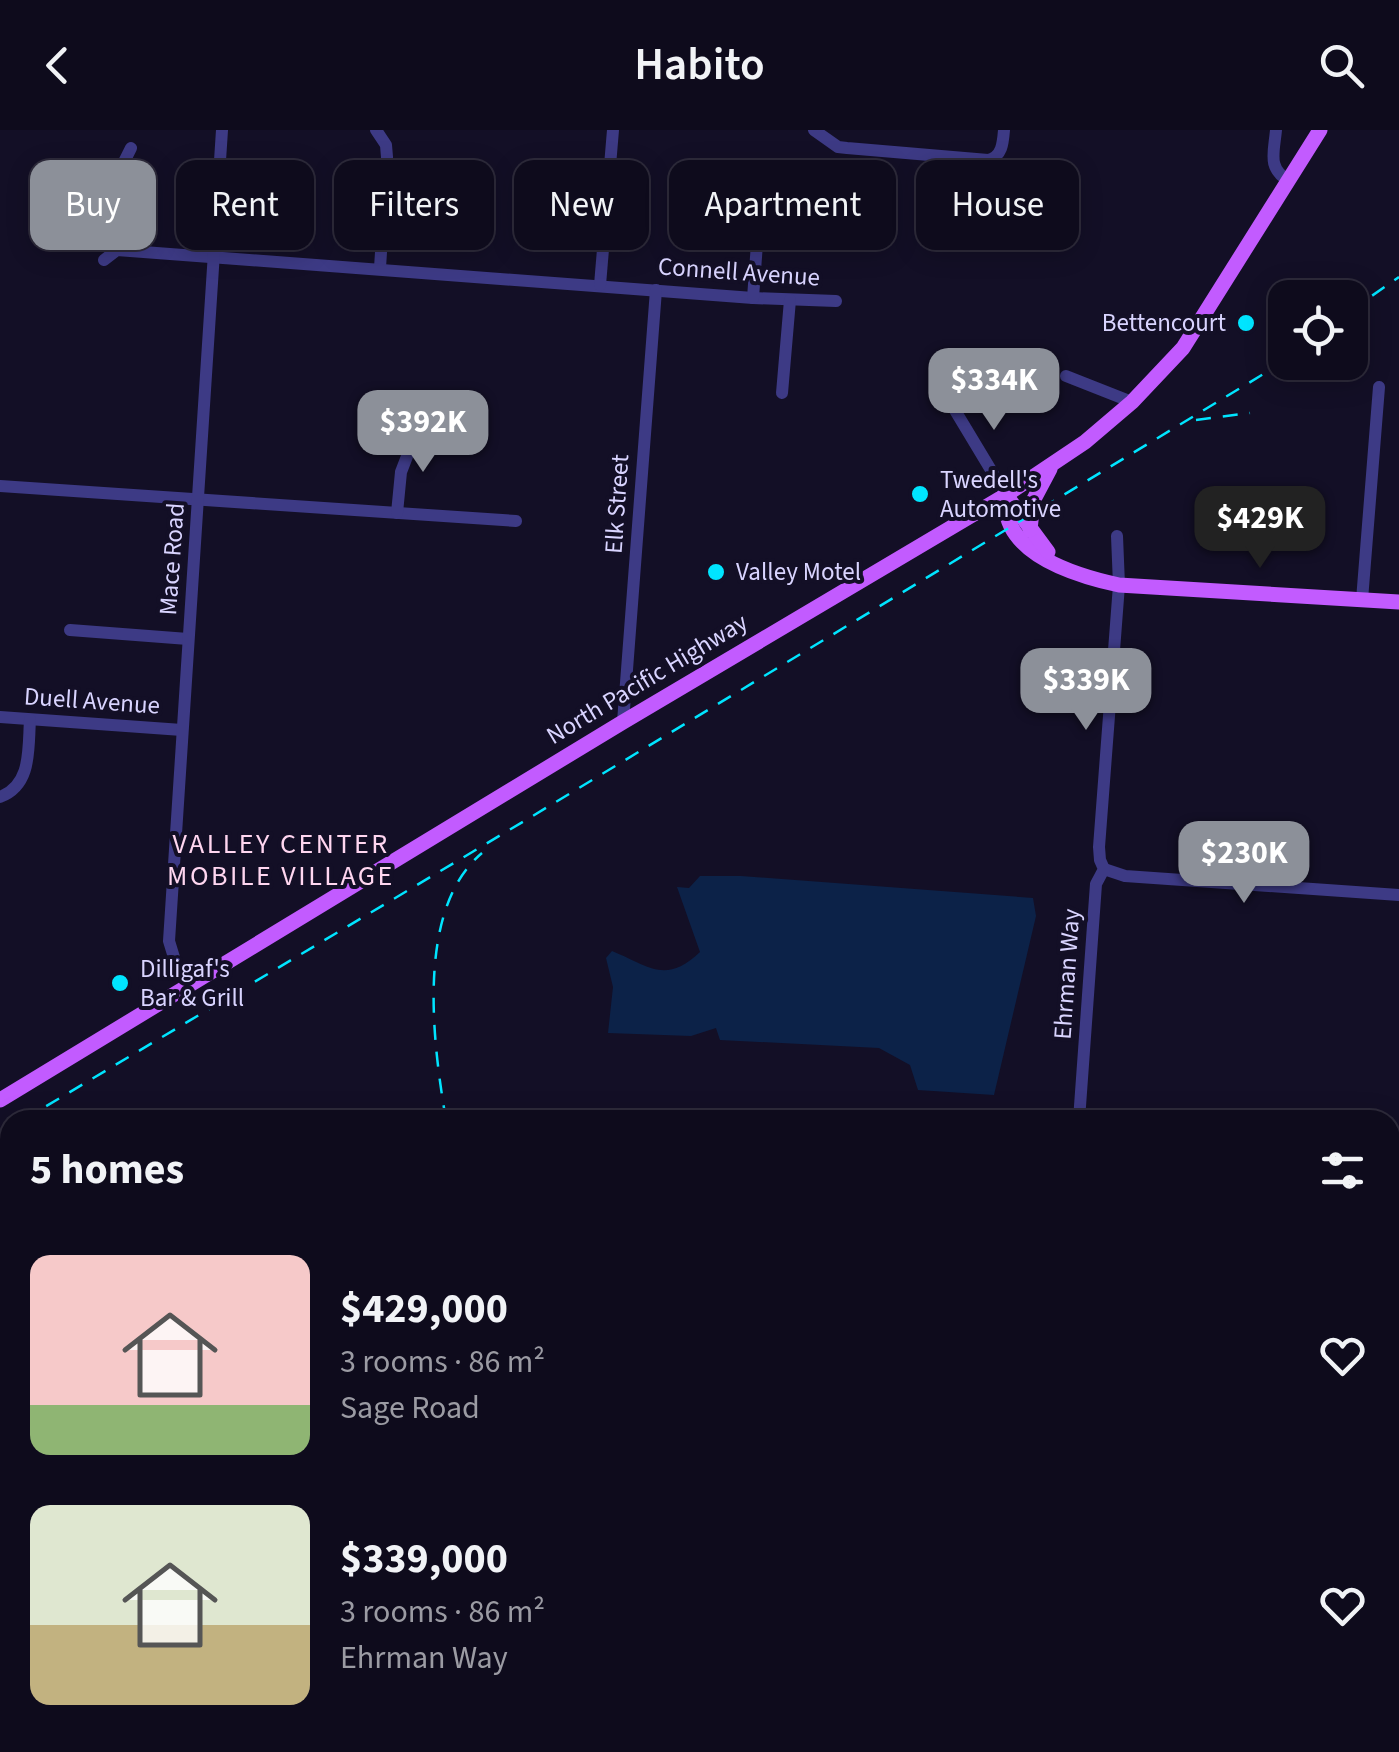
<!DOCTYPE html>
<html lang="en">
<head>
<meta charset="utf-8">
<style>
	:root { --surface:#0e0b1c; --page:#1c1929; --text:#f1f3f6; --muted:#9b9ba3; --line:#2e2b3b; --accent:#8c9099 }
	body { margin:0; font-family:"Source Sans 3",sans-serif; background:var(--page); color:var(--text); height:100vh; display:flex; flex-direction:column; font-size:38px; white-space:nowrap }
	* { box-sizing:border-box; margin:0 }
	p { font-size:32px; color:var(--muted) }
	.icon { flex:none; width:55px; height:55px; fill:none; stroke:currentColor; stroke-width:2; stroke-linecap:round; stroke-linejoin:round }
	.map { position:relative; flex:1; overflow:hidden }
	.details { position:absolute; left:0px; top:980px; width:1400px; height:642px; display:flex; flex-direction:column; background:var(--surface); border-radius:30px 30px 0 0; box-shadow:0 5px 25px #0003,0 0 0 2px var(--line) }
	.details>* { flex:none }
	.top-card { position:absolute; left:30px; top:30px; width:1340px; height:90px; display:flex; gap:20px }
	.tools { position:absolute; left:1268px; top:150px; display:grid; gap:20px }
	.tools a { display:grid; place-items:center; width:100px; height:100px; border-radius:20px; background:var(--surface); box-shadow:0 5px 25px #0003,0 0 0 2px var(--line); font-size:50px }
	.price { position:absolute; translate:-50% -85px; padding:0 22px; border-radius:20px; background:var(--accent); color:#fff; font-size:32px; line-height:65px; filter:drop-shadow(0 2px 5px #0008) }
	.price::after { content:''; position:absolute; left:50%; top:60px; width:30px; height:22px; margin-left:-15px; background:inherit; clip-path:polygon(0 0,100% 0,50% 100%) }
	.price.active { background:#222; color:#fff }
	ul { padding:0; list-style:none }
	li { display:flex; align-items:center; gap:30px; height:250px; padding:0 30px }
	li span { display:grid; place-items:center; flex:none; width:280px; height:200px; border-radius:20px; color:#555 }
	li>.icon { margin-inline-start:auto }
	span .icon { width:120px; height:120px; fill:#fffc; stroke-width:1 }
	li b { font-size:42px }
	h2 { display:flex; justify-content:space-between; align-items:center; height:120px; padding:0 30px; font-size:42px }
	.chip { padding:0 35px; border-radius:20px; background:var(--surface); box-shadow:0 5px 25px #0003,0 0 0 2px var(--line); font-size:35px; line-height:90px }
	.chip.active { background:var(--accent); color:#fff }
	header { display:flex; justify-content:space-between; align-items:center; height:130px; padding:0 30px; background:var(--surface); font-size:45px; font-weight:600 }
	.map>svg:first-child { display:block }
	.water { fill:#0c2248 }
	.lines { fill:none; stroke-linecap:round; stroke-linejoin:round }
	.minor { stroke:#3d3a85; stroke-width:12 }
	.major { stroke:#c25bff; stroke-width:15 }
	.rail { stroke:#00e5ff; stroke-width:2.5; stroke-dasharray:15 12; stroke-linecap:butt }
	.poi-dot { fill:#00e5ff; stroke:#130f26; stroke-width:4 }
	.labels { text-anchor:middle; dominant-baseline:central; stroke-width:8; stroke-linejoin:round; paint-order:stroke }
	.street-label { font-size:25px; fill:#d9d4ff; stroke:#130f26 }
	.poi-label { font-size:25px; fill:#d9d4ff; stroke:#130f26; text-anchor:start }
	.neighbourhood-label { font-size:28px; letter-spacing:2.5px; fill:#ffd6f0; stroke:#130f26 }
</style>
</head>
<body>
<header><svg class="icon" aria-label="back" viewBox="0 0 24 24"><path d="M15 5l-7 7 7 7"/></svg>Habito<svg class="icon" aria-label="search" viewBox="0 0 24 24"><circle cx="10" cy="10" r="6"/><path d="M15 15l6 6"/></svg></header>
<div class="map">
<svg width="1399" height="1622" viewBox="0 0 1399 1622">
	<rect width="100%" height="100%" fill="#130f26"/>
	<path class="water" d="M700,746h41l292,22 3,18 -42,179 -76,-5 -8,-25 -31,-17 -159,-8 -4,-12 -25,8 -83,-3 5,-46 -7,-29 6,-7c37,15 53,34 88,1l-23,-65 12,1z"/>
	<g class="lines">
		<g class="minor">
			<path d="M376,0l10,15 1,12 -7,111"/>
			<path d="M814,0l24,17 9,1 141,12c14,-3 15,-17 16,-30"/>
			<path d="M1276,0c-2,23 -9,38 13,51"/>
			<path d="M117,120l6,-86 8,-16"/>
			<path d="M104,130l13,-10 636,48 83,3"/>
			<path d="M600,155l13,-155"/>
			<path d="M753,168l6,-82 8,-18"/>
			<path d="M1066,246l66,26"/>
			<path d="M944,262l62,103"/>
			<path d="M782,263l8,-93"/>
			<path d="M0,356l516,35"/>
			<path d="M397,383l4,-41 15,-39"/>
			<path d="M1362,470l17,-213"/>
			<path d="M70,500l118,9"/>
			<path d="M0,587l182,13"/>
			<path d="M623,592l33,-432"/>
			<path d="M0,667c32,-12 28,-48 30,-77"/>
			<path d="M1104,739l21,7 274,19"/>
			<path d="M191,855l-15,-21 -7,-23 53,-811"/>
			<path d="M1079,990l17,-236 8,-15 -4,-9 -1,-13 20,-262 -2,-49"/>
		</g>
		<g class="major">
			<path d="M1006,365c-7,58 67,80 113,90l280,17"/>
			<path d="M1006,365l42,57"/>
			<path d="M1030,400l3,-29 17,-32"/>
			<path d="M0,970l623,-378 383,-227 79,-53 47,-40 51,-54 137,-218"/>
		</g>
		<g class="rail">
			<path d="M1350,181l49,-34"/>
			<path d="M1196,290l54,-7"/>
			<path d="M23,990l508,-303 754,-456"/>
			<path d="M446,990c-13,-76 -31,-211 36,-267"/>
			<path d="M0,1004l10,-6"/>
		</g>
	</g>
	<g class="poi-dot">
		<circle cx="1246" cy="193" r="10"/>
		<circle cx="920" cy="364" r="10"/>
		<circle cx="716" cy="442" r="10"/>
		<circle cx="120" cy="853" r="10"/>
	</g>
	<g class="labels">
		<g class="street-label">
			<text transform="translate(739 142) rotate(4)">Connell Avenue</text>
			<text transform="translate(617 374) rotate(-86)">Elk Street</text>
			<text transform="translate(172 429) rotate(-86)">Mace Road</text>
			<text transform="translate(647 549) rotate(-31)">North Pacific Highway</text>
			<text transform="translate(92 571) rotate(4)">Duell Avenue</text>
			<text transform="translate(1067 844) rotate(-86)">Ehrman Way</text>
		</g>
		<g class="poi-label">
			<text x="1226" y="193" text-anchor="end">Bettencourt</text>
			<text x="940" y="350">Twedell's<tspan x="940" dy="29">Automotive</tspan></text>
			<text x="736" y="442">Valley Motel</text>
			<text x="140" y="839">Dilligaf's<tspan x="140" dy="29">Bar &amp; Grill</tspan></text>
		</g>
		<g class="neighbourhood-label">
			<text x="281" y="714">VALLEY CENTER<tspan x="281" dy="32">MOBILE VILLAGE</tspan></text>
		</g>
	</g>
</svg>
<div class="tools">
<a><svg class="icon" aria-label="locate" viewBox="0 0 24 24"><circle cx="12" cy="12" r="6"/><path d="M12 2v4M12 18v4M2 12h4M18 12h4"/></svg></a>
</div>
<b class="price" style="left:994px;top:303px">$334K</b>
<b class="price" style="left:423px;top:345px">$392K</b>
<b class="price active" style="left:1260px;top:441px">$429K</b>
<b class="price" style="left:1086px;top:603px">$339K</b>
<b class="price" style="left:1244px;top:776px">$230K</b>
<div class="top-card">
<a class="chip active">Buy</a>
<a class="chip">Rent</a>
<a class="chip">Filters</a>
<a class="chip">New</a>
<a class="chip">Apartment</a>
<a class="chip">House</a>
</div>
<section class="details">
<h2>5 homes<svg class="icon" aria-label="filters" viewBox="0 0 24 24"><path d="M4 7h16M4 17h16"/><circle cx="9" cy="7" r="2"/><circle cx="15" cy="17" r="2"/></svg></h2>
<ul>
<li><span style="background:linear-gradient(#f6c9c9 75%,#8fb573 0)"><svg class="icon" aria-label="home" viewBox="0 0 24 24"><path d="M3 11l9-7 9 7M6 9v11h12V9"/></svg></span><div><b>$429,000</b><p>3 rooms · 86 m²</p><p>Sage Road</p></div><svg class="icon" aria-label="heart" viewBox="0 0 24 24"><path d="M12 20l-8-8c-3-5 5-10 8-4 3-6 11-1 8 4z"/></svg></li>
<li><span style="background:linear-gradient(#dfe7d0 60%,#c2b280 0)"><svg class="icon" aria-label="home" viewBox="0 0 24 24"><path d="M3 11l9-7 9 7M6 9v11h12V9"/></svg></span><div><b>$339,000</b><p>3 rooms · 86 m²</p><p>Ehrman Way</p></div><svg class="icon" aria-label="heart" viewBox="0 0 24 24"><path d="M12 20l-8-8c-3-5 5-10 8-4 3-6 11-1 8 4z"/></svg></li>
</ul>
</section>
</div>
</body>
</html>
